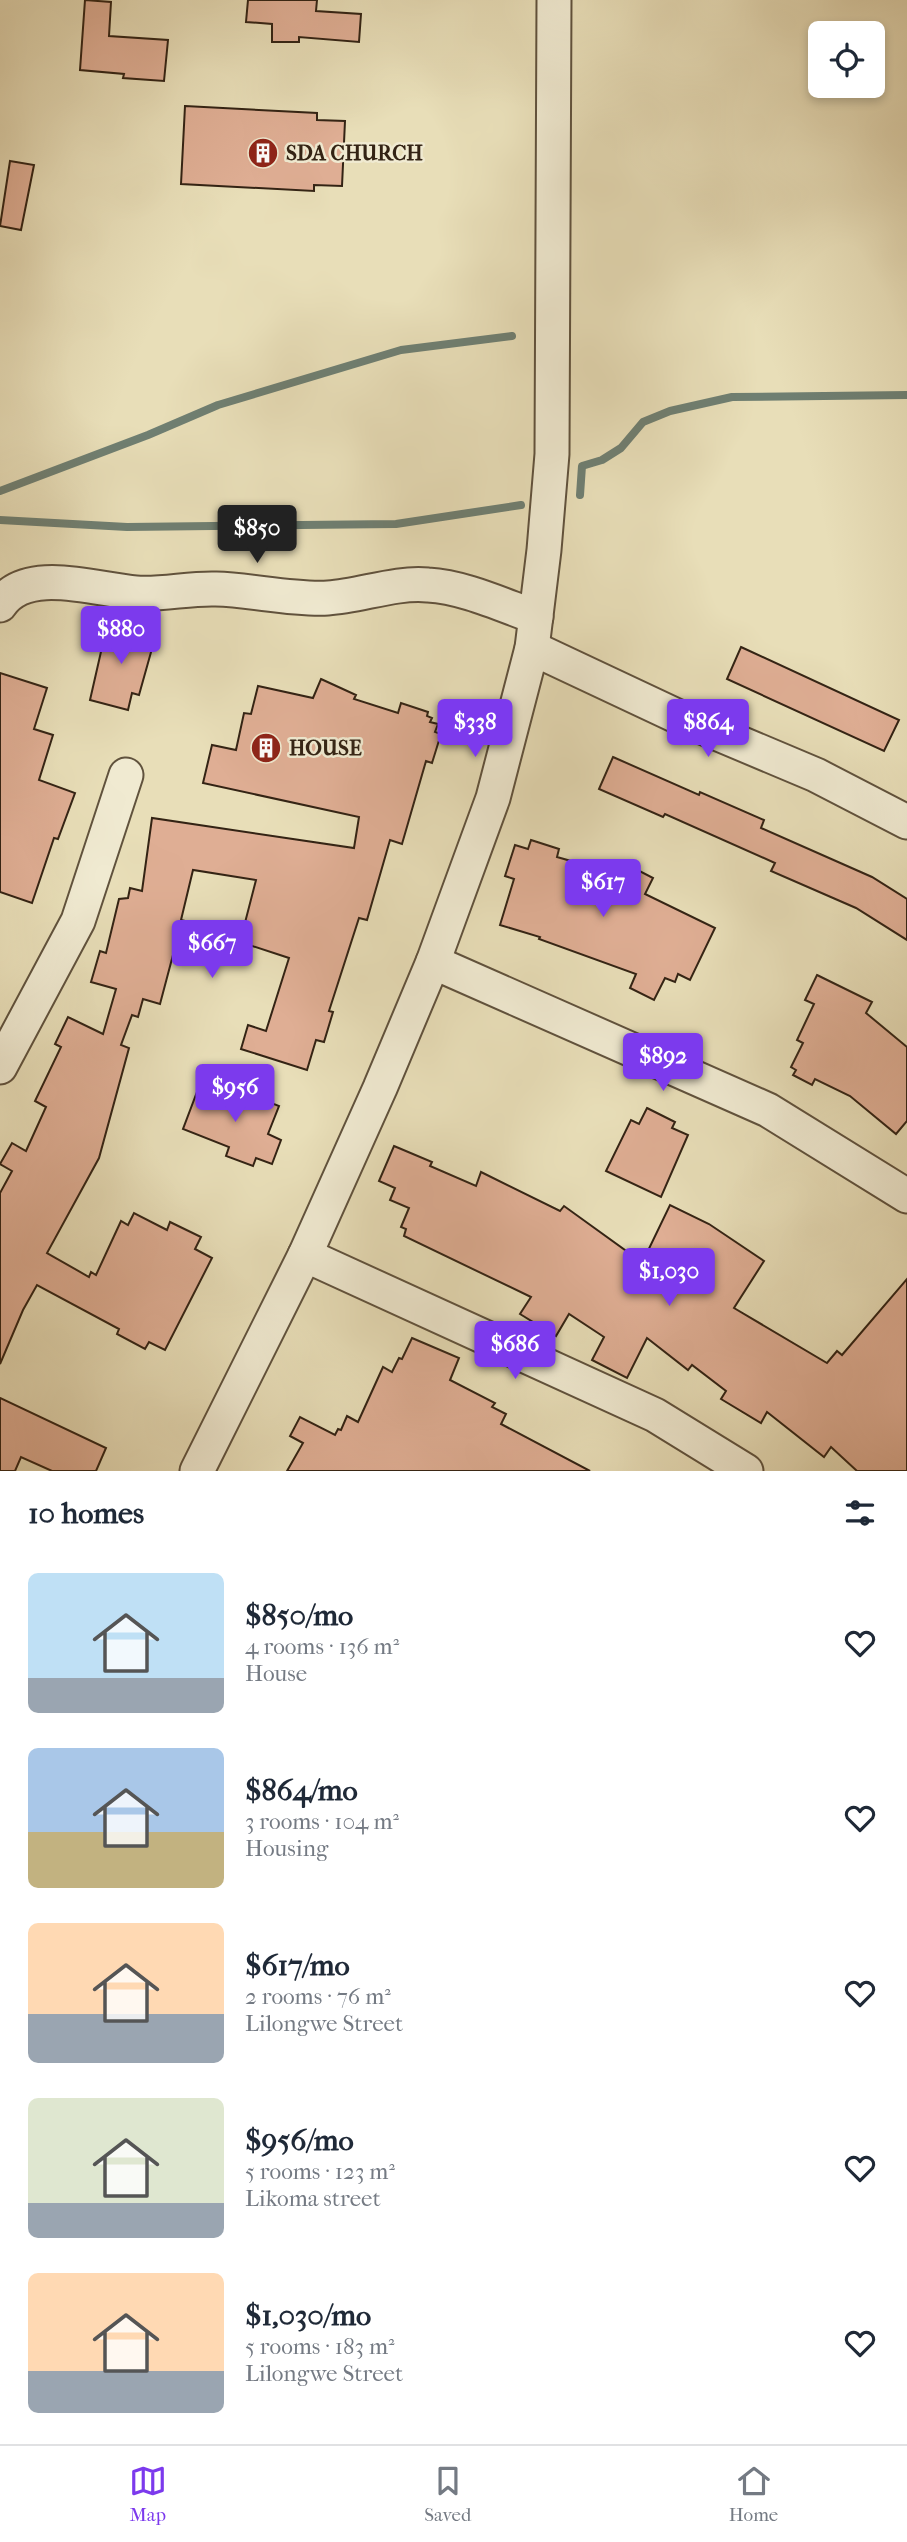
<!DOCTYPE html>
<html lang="en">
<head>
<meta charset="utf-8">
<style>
	:root { --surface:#fff; --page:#f6f6f7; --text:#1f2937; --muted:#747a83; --line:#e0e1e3; --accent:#7c3aed }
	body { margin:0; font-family:"IM FELL French Canon",serif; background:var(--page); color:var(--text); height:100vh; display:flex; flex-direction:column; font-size:26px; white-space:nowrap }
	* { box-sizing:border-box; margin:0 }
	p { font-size:23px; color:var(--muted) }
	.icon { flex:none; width:38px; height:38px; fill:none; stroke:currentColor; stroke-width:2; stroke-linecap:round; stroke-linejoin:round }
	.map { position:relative; height:1471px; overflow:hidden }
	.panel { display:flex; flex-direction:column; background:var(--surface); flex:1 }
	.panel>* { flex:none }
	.fabs { position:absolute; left:808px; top:21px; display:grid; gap:14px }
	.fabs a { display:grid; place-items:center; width:77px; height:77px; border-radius:10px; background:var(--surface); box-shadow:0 4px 10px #0003; font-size:35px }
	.price { position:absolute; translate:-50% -60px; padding:0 16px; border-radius:7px; background:var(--accent); color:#fff; font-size:23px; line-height:46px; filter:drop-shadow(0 2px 4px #0008) }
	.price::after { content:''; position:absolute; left:50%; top:42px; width:21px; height:16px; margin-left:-10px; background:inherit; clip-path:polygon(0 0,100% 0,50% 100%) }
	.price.current { background:#222; color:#fff }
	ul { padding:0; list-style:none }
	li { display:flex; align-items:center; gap:21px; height:175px; padding:0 28px }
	li span { display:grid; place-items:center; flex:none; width:196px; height:140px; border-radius:10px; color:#555 }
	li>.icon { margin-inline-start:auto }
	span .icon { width:84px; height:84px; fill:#fffc; stroke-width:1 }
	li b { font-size:30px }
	h2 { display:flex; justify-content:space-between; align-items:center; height:84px; padding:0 28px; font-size:30px }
	.menu { display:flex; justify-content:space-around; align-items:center; height:98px; border-top:2px solid var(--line); background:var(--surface); font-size:19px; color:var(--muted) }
	.menu a { display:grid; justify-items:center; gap:4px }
	.menu .current { color:var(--accent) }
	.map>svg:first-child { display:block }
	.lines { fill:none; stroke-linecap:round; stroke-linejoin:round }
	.stream { stroke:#6f7f72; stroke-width:8 }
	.building { fill:#dfae94; stroke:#332314; stroke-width:2 }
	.minor-casing { stroke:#60523d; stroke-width:37 }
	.minor { stroke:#f0ead1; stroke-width:33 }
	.labels { text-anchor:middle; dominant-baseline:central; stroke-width:5; stroke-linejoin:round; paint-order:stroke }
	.poi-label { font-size:21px; font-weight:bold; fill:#332314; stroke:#f0ead1; text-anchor:start }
</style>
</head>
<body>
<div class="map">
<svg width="907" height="1471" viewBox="0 0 907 1471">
	<rect width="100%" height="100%" fill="#e8deb8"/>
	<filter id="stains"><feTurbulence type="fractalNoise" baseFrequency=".00286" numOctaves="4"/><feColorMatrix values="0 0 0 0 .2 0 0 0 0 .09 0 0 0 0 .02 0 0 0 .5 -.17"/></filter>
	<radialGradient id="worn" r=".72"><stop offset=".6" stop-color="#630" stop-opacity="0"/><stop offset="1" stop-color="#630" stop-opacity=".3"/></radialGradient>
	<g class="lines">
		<g class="stream">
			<path d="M0,491l148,-56 70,-30 183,-55 111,-14"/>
			<path d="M580,495l2,-29 20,-6 19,-12 22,-26 27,-11 62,-14 175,-2"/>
			<path d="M0,520l127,7 269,-3 125,-19"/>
		</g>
	</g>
	<g class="building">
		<path d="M85,0l26,2 -2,34 59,4 -4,41 -41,-3 1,-4 -44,-4z"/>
		<path d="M248,0h69l-1,11 45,3 -2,28 -60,-5v5h-27v-18l-26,-2z"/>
		<path d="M185,106l132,7v7l28,1 -3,65 -28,-1v6l-133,-7z"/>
		<path d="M10,161l24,4 -13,65 -21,-4z"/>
		<path d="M108,621l31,8 -1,5 6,2 -1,7 10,2 -14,50 -7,-2 -4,17 -38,-10z"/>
		<path d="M741,647l158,73 -15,31 -157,-72z"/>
		<path d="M0,673l47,15 -13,41 19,6 -14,45 36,13 -17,46 -4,-1 -22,65 -32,-11z"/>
		<path d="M321,679l35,16 -2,4 44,14 3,-10 27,9 -1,4 5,2 -2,4 8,2 -3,8 6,2 -9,29 -6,-2 -24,83 -12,-4 -23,80 -8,-2 -30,93 4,1 -9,30 -8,-2 -9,30 -66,-21 7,-24 18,6 23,-73 -49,-16 16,-62 -63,-10 -12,50 59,14 -12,30 -23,-10 -2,8 -30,-7 -13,49 -17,-5 -5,18 -6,-2 -11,30 8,3 -30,110 -52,95 42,24 2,-5 5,3 25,-54 7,4 6,-12 33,17 3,-8 31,15 -6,12 17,9 -47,92 -16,-8 -4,7 -28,-15 2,-5 -82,-44 -14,25 -23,54v-171l12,-22 -12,-7 12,-21 14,8 20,-44 -11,-6 26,-54 -6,-3 13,-27 35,17 13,-45 -25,-7 9,-31 6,2 13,-54 9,-1 2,-10 12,3 10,-73 202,30 5,-31 -156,-34 9,-38 24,5 8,-37 7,1 7,-28 55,12z"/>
		<path d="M613,757l86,38 1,-3 64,28 -3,8 111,49 35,22v41l-51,-32 -85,-37 4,-8 -110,-49 -2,3 -64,-28z"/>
		<path d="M531,840l28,9 -2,8 14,4 -3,9 52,19 12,-22 21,11 -8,16 70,34 -25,52 -12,-6 -3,8 -10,-4 -11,22 -24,-12 6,-14 -97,-35 1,-2 -40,-12 14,-46 -9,-3 10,-31 13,4z"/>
		<path d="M817,975l55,27 -6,11 41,34v74l-11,13 -46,-38 -35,-17 -3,6 -19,-10 3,-5 -5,-3 12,-24 -6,-3 17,-36 -9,-4z"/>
		<path d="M200,1084l46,18 3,-8 30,12 -11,28 13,6 -9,24 -16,-6 -3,8 -27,-10 3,-9 -46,-18z"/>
		<path d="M647,1108l28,14 -3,6 16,7 -27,62 -55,-26 25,-51 8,4z"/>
		<path d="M394,1146l38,16 -2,4 46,20 5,-14 79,39 4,-5 68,49 2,-3 10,7 26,-54 39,19 55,37 -30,47 93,55 10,-12 5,4 65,-76v192h-50l-26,-24 -7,10 -57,-45 -6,11 -40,-24 5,-8 -34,-26 -4,5 -41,-32 -20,40 -35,-18 12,-23 -35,-23 -13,22 -36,-22 11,-17 -127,-61 2,-7 -5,-2 8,-19 -19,-8 5,-12 -16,-7z"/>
		<path d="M412,1338l47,20 -9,22 45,23 -3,4 14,7 -5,10 89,47h-303l16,-28 -13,-7 10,-19 35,18 3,-6 3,1 6,-14 11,6 25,-55 9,5 7,-14 3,1z"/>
		<path d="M0,1398l106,50 -10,23h-44l-31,-14 -6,14h-15z"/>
	</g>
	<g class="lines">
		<g class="minor-casing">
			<g id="minor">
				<path d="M0,605c26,-40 96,-15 136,-12 26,2 53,-5 80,-4 37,1 75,11 112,9 33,-2 66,-16 100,-13 36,2 74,20 108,32"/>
				<path d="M532,648l151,71 133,56 91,47"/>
				<path d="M433,962l335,148 139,86"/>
				<path d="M0,1067l78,-146 48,-146"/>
				<path d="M305,1255l350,160 91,56"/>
				<path d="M197,1471l108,-216 75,-167 53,-126 60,-164 39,-150 12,-98 8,-96 2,-454"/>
			</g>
		</g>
		<use href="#minor" class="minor"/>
	</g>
	<defs>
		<g id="building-disc" transform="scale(1.575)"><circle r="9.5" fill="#8f2418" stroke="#f0ead1"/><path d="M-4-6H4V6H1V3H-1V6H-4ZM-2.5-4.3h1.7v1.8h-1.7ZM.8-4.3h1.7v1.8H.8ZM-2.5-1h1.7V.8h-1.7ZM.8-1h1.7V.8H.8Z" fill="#fff"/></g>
	</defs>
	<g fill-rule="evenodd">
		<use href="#building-disc" x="263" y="153"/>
		<use href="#building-disc" x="266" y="748"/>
	</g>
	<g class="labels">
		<g class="poi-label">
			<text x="286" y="153">SDA CHURCH</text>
			<text x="289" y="748">HOUSE</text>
		</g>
	</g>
	<rect width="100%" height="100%" filter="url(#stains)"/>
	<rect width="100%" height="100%" fill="url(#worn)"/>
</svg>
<div class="fabs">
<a><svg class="icon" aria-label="locate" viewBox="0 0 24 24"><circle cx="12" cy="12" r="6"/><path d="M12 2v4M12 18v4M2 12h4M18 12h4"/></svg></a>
</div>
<b class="price current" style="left:257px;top:565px">$850</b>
<b class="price" style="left:121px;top:666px">$880</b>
<b class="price" style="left:475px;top:759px">$338</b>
<b class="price" style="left:708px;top:759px">$864</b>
<b class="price" style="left:603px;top:919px">$617</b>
<b class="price" style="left:212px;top:980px">$667</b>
<b class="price" style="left:663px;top:1093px">$892</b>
<b class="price" style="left:235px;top:1124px">$956</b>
<b class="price" style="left:669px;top:1308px">$1,030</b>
<b class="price" style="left:515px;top:1381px">$686</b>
</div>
<section class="panel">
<h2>10 homes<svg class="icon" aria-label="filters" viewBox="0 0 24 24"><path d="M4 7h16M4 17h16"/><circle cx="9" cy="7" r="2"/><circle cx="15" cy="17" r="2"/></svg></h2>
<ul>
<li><span style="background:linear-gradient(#bfe0f5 75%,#9aa5b1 0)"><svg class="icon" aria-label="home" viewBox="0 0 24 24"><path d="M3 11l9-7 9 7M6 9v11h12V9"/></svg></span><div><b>$850/mo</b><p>4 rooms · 136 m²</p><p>House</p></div><svg class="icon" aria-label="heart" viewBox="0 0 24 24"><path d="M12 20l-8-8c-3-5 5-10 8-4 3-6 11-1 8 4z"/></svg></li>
<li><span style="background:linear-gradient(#a9c7e8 60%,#c2b280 0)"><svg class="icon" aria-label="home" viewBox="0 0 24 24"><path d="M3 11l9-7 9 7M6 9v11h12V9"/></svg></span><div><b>$864/mo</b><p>3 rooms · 104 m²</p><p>Housing</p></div><svg class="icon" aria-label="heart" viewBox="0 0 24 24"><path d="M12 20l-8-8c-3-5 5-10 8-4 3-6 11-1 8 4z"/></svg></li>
<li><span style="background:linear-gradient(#ffd9b3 65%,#9aa5b1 0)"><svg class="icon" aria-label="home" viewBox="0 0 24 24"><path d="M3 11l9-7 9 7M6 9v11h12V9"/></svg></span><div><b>$617/mo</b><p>2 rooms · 76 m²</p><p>Lilongwe Street</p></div><svg class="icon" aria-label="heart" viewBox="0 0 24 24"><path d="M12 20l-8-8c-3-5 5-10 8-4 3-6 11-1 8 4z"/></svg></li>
<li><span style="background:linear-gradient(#dfe7d0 75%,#9aa5b1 0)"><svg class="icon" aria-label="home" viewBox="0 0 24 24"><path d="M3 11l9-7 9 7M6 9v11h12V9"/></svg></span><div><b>$956/mo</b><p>5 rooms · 123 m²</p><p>Likoma street</p></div><svg class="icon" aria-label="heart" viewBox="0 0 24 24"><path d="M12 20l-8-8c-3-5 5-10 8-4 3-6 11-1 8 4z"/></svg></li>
<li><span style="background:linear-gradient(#ffd9b3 70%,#9aa5b1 0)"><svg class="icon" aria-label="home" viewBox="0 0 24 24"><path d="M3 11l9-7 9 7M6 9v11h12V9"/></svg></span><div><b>$1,030/mo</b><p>5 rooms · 183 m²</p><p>Lilongwe Street</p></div><svg class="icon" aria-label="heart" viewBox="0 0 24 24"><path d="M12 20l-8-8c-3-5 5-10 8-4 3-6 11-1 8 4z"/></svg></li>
</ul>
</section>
<nav class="menu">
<a class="current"><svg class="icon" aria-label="map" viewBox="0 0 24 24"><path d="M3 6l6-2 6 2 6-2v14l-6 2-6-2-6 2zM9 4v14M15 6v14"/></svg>Map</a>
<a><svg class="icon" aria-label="saved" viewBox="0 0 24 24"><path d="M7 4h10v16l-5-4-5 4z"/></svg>Saved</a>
<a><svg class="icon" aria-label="home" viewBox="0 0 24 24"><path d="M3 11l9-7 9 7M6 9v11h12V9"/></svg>Home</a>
</nav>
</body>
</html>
